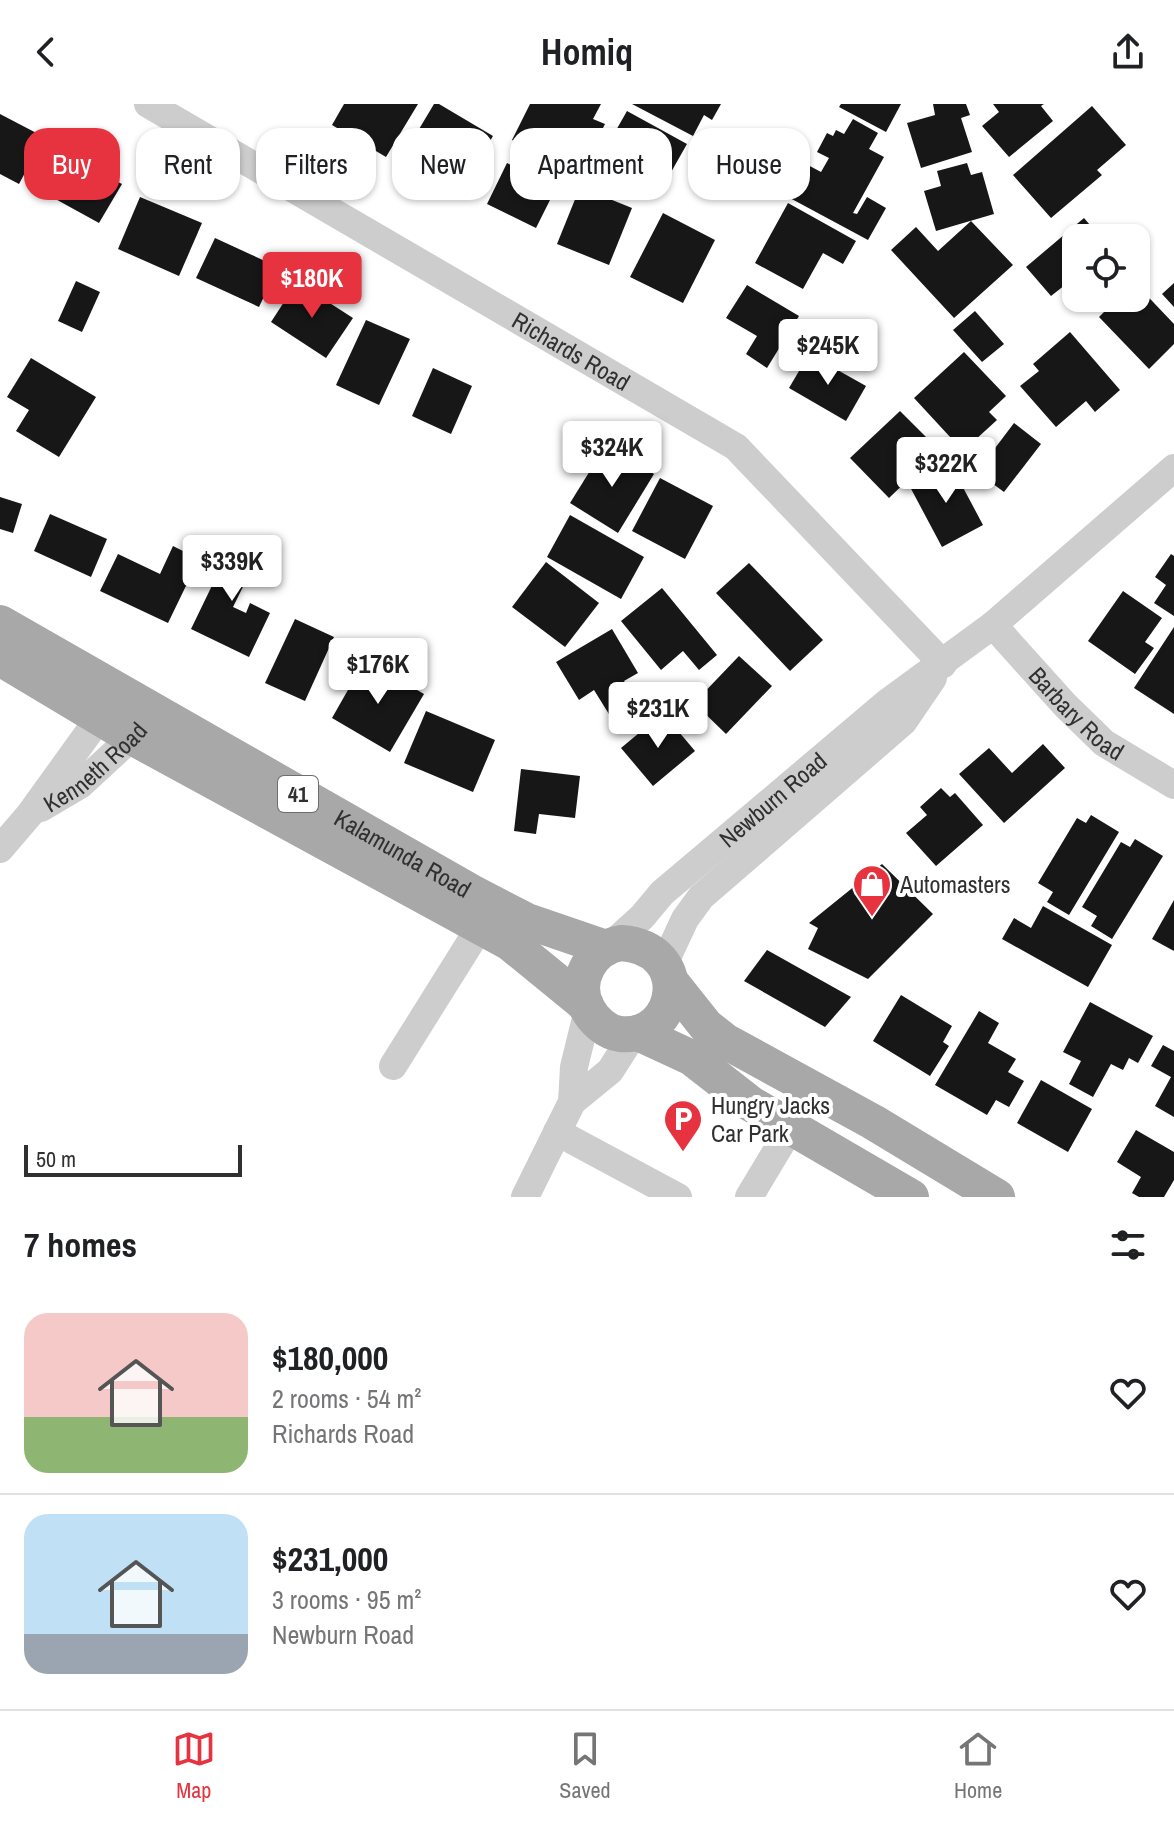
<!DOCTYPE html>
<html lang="en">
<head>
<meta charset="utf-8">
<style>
	:root { --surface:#fff; --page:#f2f2f2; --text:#202124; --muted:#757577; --line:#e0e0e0; --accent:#e6333f }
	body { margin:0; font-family:"Archivo Narrow",sans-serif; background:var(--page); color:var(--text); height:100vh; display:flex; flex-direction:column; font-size:30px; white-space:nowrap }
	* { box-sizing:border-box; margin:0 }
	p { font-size:26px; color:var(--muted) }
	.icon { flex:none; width:44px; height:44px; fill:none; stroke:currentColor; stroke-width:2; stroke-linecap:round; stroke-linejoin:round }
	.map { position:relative; height:1093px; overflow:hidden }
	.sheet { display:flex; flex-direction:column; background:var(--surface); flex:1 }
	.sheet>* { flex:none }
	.guide { position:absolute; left:24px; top:24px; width:1126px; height:72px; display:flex; gap:16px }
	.buttons { position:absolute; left:1062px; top:120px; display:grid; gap:16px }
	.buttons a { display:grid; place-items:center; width:88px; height:88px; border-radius:16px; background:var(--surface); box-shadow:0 2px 6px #0004; font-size:40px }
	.scale { position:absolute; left:24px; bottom:20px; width:218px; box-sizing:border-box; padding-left:8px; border:4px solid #303030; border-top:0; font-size:22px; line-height:28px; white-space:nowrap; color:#303030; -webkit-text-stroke:6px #fff; paint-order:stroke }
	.price { position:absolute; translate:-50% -68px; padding:0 18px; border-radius:8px; background:#fff; color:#222; font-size:26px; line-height:52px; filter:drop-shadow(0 2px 4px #0008) }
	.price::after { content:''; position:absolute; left:50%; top:48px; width:24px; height:18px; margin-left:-12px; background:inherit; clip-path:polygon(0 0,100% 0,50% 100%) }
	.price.active { background:var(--accent); color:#fff }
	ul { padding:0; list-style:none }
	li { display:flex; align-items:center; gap:24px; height:200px; padding:0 24px }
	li+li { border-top:2px solid var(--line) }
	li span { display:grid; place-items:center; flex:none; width:224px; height:160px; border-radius:24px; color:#555 }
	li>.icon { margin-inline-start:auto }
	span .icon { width:96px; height:96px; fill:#fffc; stroke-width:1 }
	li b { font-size:34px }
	h2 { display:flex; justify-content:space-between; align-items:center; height:96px; padding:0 24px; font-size:34px }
	.chip { padding:0 28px; border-radius:24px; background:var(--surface); box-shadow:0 2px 6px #0004; font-size:28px; line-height:72px }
	.chip.active { background:var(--accent); color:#fff }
	header { display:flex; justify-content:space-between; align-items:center; height:104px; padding:0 24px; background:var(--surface); font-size:36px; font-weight:700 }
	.menu { display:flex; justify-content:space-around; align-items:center; height:112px; border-top:2px solid var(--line); background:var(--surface); font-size:22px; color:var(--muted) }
	.menu a { display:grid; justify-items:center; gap:4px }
	.menu .active { color:var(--accent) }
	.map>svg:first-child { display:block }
	.building { fill:#171717 }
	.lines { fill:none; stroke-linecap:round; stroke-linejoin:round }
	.minor { stroke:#cdcdcd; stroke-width:28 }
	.major { stroke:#a8a8a8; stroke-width:36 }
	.labels { text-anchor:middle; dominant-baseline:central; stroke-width:8; stroke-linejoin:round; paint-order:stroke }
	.shield { fill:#fff; stroke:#6e6e6e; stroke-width:2 }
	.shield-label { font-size:22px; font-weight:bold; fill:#303030 }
	.street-label { font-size:24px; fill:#303030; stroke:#fff }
	.poi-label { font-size:24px; fill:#303030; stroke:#fff; text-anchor:start }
</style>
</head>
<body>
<header><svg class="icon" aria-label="back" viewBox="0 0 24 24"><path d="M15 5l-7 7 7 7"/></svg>Homiq<svg class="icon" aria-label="share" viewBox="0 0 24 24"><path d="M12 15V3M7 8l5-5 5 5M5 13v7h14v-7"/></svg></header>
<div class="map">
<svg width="1174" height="1093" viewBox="0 0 1174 1093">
	<rect width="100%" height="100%" fill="#fff"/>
	<g class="building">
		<path d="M344,0h74l-32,53 -54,-32z"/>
		<path d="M434,0h5l54,32 -33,55 -57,-35z"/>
		<path d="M530,0h71l-8,15 12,5 -25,50 -68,-34z"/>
		<path d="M632,0h89l-9,16 -8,-5 -11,21z"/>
		<path d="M841,0h60l-15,28 -47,-25z"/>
		<path d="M933,0h33l4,11 -9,3 11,34 -51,16 -14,-45 28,-8z"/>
		<path d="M993,0h51l-3,2 12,15 -44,36 -27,-31 17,-14z"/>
		<path d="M1092,2l34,39 -29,25 5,5 -51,43 -38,-43z"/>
		<path d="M627,7l60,33 -21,37 -14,-8 -12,22 -46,-26z"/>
		<path d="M0,10l44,23 -25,47 -19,-10z"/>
		<path d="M853,15l25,14 -9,16 15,8 -31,56 4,1 10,-17 19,11 -18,32 -80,-43 18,-33 15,8 8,-14 -12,-6 10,-19 6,3 3,-6 8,4z"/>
		<path d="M51,42l71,38 -23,39 -69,-38z"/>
		<path d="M507,59l49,25 -20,40 -49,-24z"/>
		<path d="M967,59l4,12 11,-3 12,42 -58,17 -12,-40 17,-5 -4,-15z"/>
		<path d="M580,83l52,21 -23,57 -52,-21z"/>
		<path d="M140,93l62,26 -23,53 -61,-27z"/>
		<path d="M788,99l68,38 -13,23 -20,-11 -20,36 -48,-26z"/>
		<path d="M663,109l52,27 -32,63 -53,-26z"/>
		<path d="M1084,114l17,20h-25v60l-11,-13 -14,11 -25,-29z"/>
		<path d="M971,117l42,44 -59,53 -63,-68 25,-23 22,24z"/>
		<path d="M215,134l63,29 -19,40 -63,-29z"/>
		<path d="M76,177l24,11 -18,40 -24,-11z"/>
		<path d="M297,178l56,36 -27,40 -55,-36z"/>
		<path d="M1174,179v24l-12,-13z"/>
		<path d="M1136,180l38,40v20l-25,25 -50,-52 19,-19h18z"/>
		<path d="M747,181l52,31 -32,52 -21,-14 11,-18 -31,-18z"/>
		<path d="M1076,194h25l-14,12z"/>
		<path d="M975,207l29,33 -22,18 -29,-32z"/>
		<path d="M366,216l44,19 -31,66 -43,-20z"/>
		<path d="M1070,228l50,58 -25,22 -9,-11 -30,26 -36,-41 19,-15 -6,-7z"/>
		<path d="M964,248l42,44 -17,16 8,8 -34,31 -49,-53z"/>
		<path d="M809,250l57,32 -20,35 -57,-33z"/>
		<path d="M31,254l65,39 -37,60 -43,-26 13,-21 -22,-13z"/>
		<path d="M433,264l39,18 -21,48 -39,-18z"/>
		<path d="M900,307l39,39 -50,48 -39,-40z"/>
		<path d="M1014,319l27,21 -37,48 -27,-20z"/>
		<path d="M606,341l48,29 -36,59 -48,-30z"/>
		<path d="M950,359l33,62 -41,22 -33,-62z"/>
		<path d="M660,374l53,28 -28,53 -53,-28z"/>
		<path d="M0,393l22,7 -9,29 -13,-4z"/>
		<path d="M50,410l57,25 -16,38 -57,-26z"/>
		<path d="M570,411l74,42 -23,42 -74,-42z"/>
		<path d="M236,432l26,12 -29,59 13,6 4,-10 20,10 -21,44 -58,-28z"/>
		<path d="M173,442l26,13 -31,64 -68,-32 18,-37 42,20z"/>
		<path d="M1171,450l3,2v60l-20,-13 12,-18 -11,-8z"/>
		<path d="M546,458l53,41 -34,44 -53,-40z"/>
		<path d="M749,459l74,77 -33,31 -74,-78z"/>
		<path d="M662,484l55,67 -18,15 -16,-19 -22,19 -40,-49z"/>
		<path d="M1123,487l39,27 -17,24 9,6 -19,26 -47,-33z"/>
		<path d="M295,515l39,18 -29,64 -40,-18z"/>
		<path d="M1174,523v87l-40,-26z"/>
		<path d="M612,525l26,44 -14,8 13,23 -25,15 -18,-29 -15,10 -23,-38z"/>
		<path d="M739,552l33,30 -46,48 -32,-31z"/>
		<path d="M365,556l59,34 -34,58 -58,-34z"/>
		<path d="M426,607l69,29 -22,52 -69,-29z"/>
		<path d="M663,609l32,38 -42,35 -32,-38z"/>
		<path d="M1043,640l22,24 -61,55 -45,-49 30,-26 23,25z"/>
		<path d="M521,665l59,7 -5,42 -36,-4 -3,20 -22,-3z"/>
		<path d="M941,684l9,9 5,-4 28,32 -47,41 -30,-33 21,-18 -7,-8z"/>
		<path d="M1091,711l28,17 -50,83 -22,-13 6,-10 -15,-9 39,-65 9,5z"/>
		<path d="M1135,735l28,17 -51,83 -21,-13 6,-10 -15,-9 39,-65 9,5z"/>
		<path d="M882,760l51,50 -65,65 -60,-30 10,-21 -9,-5z"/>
		<path d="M1174,796v51l-22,-12z"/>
		<path d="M1043,802l69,39 -24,42 -86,-48 12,-21 17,10z"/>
		<path d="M767,846l84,47 -26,30 -81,-46z"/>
		<path d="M901,891l51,31 -9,16 6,4 -19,30 -57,-35z"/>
		<path d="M1090,898l63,34 -15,27 -9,-5 -6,12 -12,-6 -18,33 -24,-13 12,-23 -18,-9z"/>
		<path d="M979,907l20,12 -11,20 28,16 -8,13 16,9 -15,26 -13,-7 -9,15 -52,-30z"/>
		<path d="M1163,941l11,6v66l-19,-11 16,-29 -20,-11z"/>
		<path d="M1041,976l51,29 -24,43 -51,-29z"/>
		<path d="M1136,1026l38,22v28l-10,17h-25l-7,-4 9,-16 -24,-15z"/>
	</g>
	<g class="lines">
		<g class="minor">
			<path id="s1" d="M148,0l588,343 207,217"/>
			<path id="s2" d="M993,521l72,80 39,38 70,42"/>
			<path id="s3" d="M41,704l39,-23 52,-48 12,-14"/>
			<path d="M0,745l30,-35 80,-111"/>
			<path id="s4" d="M611,841l31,-28 20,-24 226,-191 105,-77 181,-157"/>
			<path d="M664,860l21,-45 16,-22 202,-175 30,-44"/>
			<path d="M393,962l87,-139"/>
			<path d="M572,998l38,-31 23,-36"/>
			<path d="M557,1028l121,65"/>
			<path d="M525,1093l47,-95 2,-35 14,-57"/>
			<path d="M749,1093l42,-70"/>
		</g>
		<g class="major">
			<path id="s5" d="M0,519l471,269 56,29 76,26"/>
			<path d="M0,554l132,79 378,206 76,62"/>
			<path d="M621,839c74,5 58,97 -1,91 -14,-2 -26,-13 -33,-26 -14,-28 4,-60 34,-65z"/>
			<path d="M671,878l35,44 19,15 148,81 124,75"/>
			<path d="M638,929l54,25 59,46 160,93"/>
		</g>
	</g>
	<defs>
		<g id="shop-pin" transform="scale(2)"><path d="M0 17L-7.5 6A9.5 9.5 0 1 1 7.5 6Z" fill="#e6333f" stroke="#fff"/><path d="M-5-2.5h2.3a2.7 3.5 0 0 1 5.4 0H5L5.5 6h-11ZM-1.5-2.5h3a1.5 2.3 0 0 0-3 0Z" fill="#fff"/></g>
		<g id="parking-pin" transform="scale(2)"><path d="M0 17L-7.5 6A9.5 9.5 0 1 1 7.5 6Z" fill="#e6333f" stroke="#fff"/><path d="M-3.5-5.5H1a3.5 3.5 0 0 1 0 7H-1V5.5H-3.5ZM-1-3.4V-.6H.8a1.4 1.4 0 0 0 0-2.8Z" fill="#fff"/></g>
	</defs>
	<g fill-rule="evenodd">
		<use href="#shop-pin" x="872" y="780"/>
		<use href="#parking-pin" x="683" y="1015"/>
	</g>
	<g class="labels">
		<rect class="shield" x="278" y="672" width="40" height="36" rx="6"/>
		<g class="shield-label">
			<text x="298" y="690">41</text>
		</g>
		<g class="street-label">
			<text stroke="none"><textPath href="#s1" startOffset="490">Richards Road</textPath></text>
			<text stroke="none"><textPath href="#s2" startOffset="122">Barbary Road</textPath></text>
			<text stroke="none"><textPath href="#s3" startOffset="68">Kenneth Road</textPath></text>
			<text stroke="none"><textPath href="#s4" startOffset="218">Newburn Road</textPath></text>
			<text stroke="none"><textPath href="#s5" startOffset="464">Kalamunda Road</textPath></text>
		</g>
		<g class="poi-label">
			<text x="900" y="780">Automasters</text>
			<text x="711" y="1001">Hungry Jacks<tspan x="711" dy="28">Car Park</tspan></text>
		</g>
	</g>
</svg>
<div class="buttons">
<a><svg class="icon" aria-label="locate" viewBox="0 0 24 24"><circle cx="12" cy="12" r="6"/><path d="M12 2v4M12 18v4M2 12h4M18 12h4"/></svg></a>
</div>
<div class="scale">50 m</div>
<b class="price active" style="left:312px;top:216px">$180K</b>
<b class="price" style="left:828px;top:283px">$245K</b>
<b class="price" style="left:612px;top:385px">$324K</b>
<b class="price" style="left:946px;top:401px">$322K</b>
<b class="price" style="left:232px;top:499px">$339K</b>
<b class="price" style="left:378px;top:602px">$176K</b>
<b class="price" style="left:658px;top:646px">$231K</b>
<div class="guide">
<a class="chip active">Buy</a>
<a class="chip">Rent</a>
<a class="chip">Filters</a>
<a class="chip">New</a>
<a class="chip">Apartment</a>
<a class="chip">House</a>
</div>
</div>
<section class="sheet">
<h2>7 homes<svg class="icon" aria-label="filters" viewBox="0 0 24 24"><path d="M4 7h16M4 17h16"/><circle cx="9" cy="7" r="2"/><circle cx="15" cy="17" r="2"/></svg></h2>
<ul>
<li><span style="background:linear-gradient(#f6c9c9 65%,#8fb573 0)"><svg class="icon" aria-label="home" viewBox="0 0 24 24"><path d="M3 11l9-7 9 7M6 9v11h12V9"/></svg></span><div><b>$180,000</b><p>2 rooms · 54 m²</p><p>Richards Road</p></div><svg class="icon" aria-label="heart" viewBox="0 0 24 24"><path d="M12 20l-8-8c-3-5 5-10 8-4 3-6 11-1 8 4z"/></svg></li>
<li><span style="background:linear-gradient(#bfe0f5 75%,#9aa5b1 0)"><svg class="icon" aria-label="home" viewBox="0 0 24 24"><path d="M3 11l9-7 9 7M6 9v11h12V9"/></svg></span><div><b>$231,000</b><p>3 rooms · 95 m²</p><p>Newburn Road</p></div><svg class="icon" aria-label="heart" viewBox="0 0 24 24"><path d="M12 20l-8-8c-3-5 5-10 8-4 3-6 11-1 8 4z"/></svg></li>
</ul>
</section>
<nav class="menu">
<a class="active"><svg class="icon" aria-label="map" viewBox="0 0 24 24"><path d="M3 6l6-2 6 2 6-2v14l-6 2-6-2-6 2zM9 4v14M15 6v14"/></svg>Map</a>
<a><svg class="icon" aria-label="saved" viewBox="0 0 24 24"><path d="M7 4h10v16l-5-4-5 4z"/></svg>Saved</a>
<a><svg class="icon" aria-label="home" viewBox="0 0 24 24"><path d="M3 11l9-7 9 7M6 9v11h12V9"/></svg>Home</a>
</nav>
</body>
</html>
